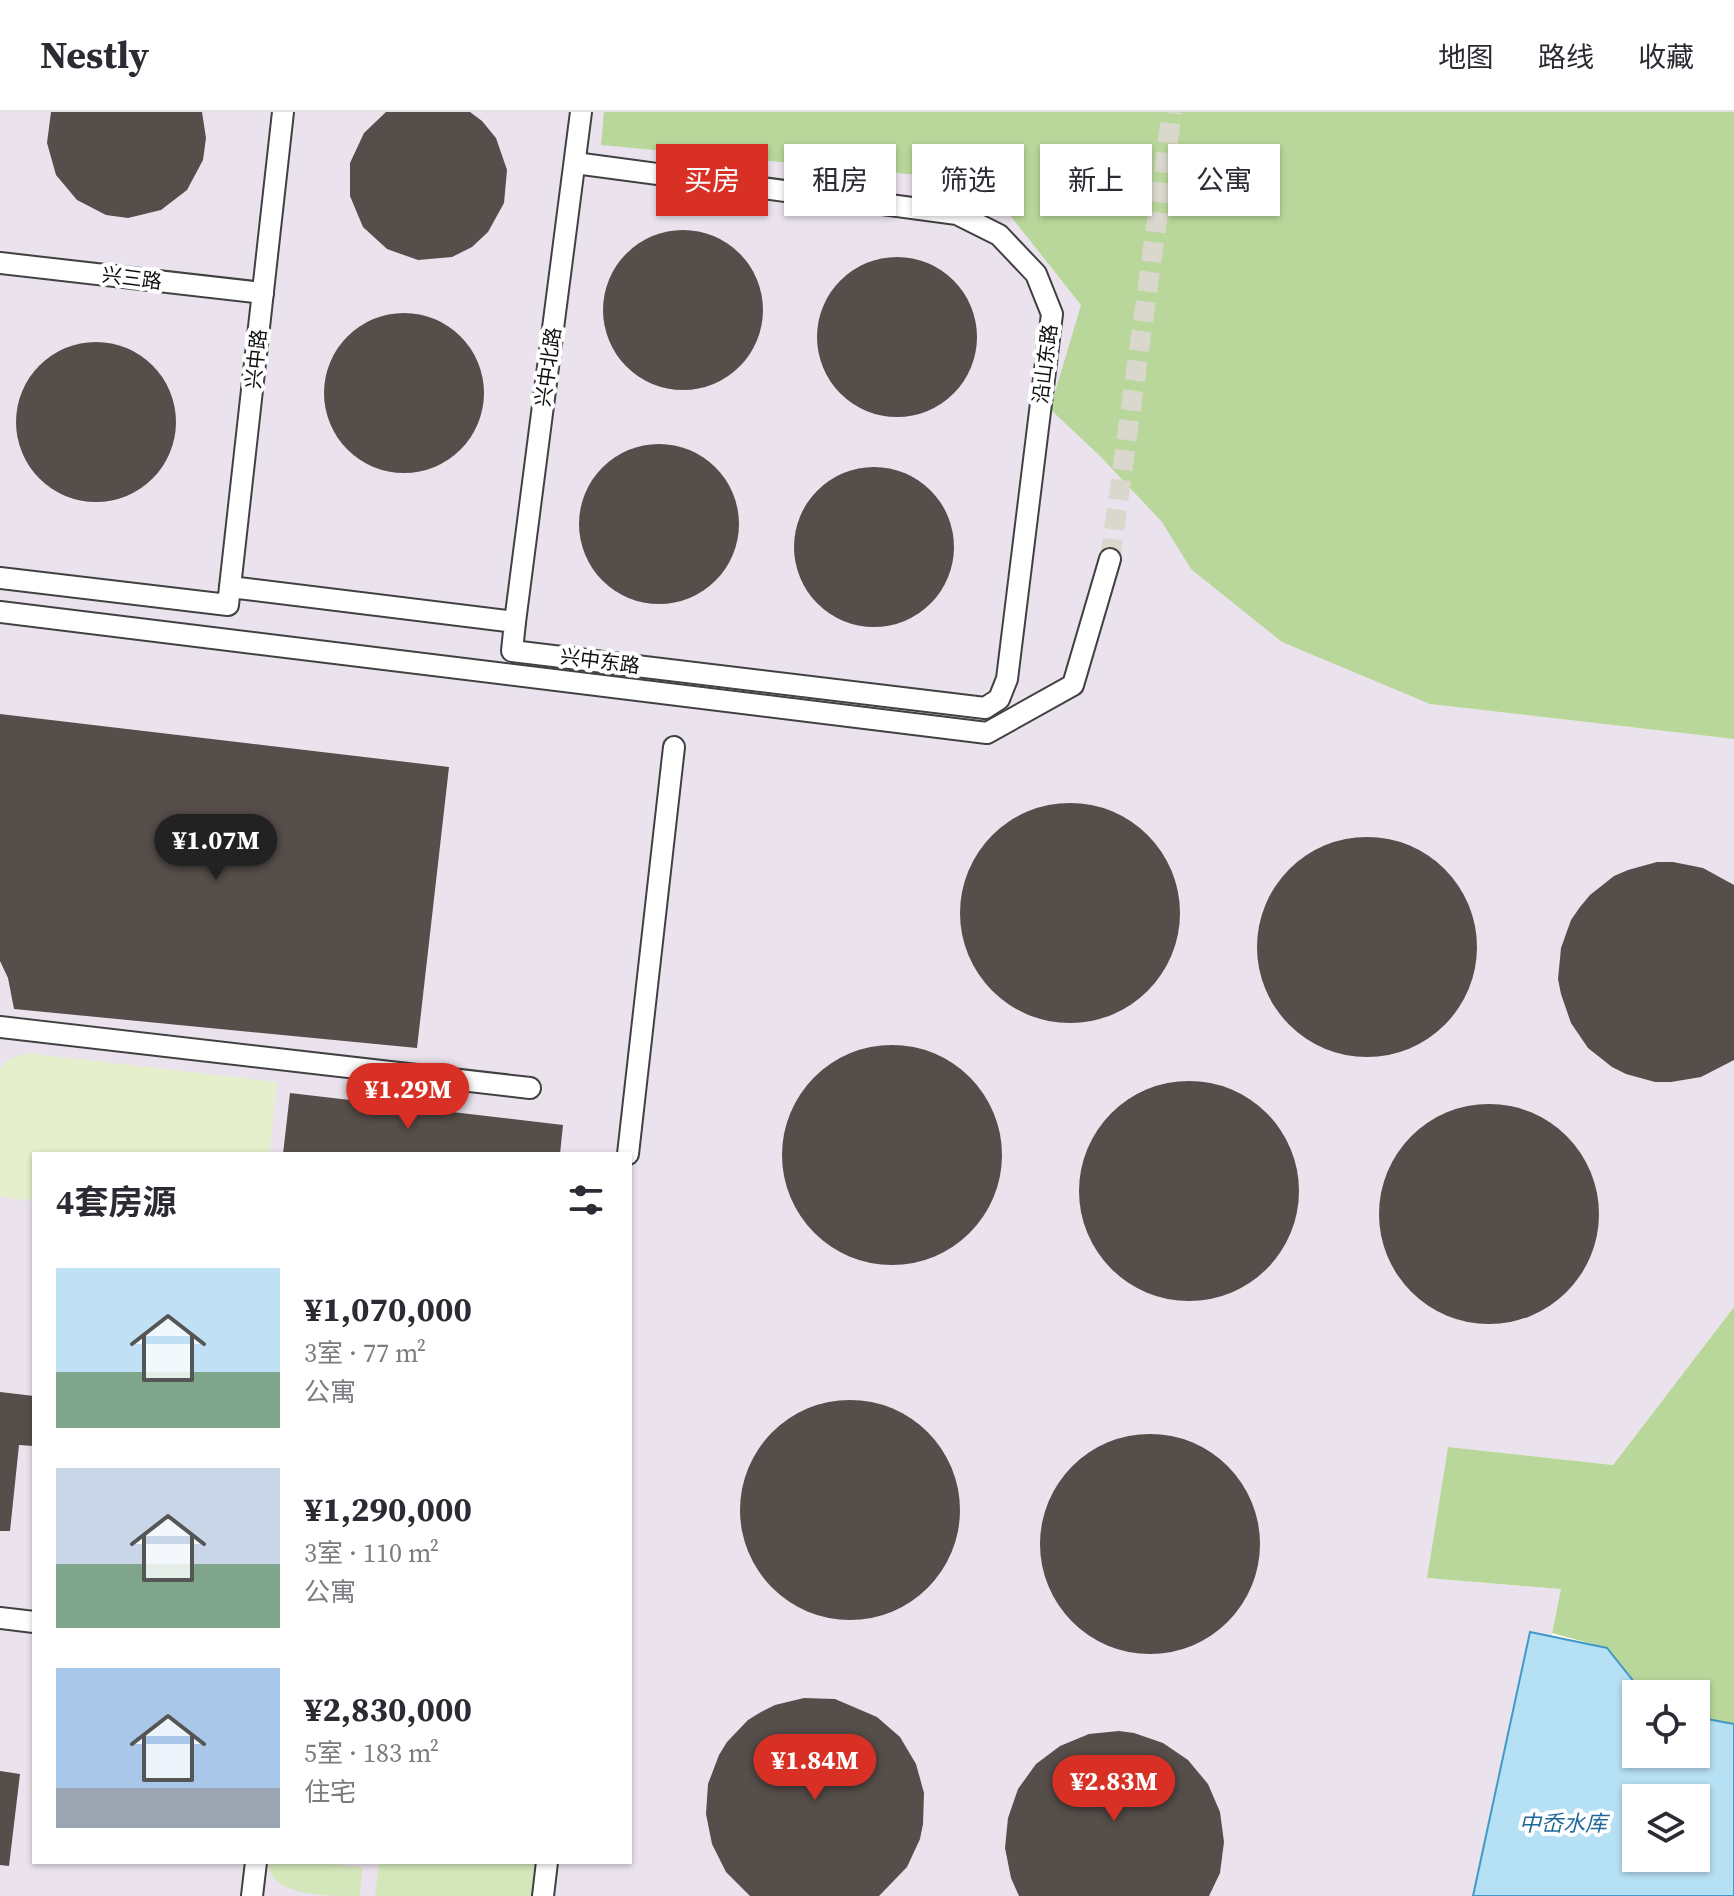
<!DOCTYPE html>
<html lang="zh">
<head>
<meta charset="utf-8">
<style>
	:root { --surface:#fff; --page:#f7f7f7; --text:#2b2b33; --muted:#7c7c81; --line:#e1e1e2; --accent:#d93025 }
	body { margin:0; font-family:"Source Serif 4","Noto Sans SC",serif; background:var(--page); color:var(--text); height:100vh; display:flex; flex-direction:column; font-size:30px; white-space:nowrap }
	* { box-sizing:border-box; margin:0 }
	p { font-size:26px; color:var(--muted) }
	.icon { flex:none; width:44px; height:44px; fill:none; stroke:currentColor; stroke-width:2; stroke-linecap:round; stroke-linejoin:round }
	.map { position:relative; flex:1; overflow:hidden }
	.drawer { position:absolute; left:32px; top:1040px; width:600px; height:712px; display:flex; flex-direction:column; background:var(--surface); border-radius:0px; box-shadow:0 2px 6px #0004 }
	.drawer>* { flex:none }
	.top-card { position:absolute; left:656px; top:32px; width:760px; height:72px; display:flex; gap:16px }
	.controls { position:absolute; left:1622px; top:1568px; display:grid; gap:16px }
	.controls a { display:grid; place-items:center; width:88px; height:88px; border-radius:0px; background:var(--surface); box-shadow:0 2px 6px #0004; font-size:40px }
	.price { position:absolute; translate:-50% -68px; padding:0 18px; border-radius:28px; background:var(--accent); color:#fff; font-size:26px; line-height:52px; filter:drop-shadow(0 2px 4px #0008) }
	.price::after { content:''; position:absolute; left:50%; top:48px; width:24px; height:18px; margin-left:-12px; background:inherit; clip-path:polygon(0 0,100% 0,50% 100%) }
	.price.on { background:#222; color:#fff }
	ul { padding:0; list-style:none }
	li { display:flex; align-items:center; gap:24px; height:200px; padding:0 24px }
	li span { display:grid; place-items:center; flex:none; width:224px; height:160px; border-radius:0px; color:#555 }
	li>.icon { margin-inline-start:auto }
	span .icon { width:96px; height:96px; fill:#fffc; stroke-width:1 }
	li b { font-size:34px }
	h2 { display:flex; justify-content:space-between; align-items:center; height:96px; padding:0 24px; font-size:34px }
	.chip { padding:0 28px; border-radius:0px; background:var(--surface); box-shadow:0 2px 6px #0004; font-size:28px; line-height:72px }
	.chip.on { background:var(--accent); color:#fff }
	header { display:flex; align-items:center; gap:48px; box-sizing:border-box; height:112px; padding:0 40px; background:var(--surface); border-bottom:2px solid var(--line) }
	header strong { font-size:38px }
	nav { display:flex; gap:44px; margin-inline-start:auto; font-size:28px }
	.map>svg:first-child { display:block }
	.industrial { fill:#eae2ec; fill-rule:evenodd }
	.green { fill:#d4e7ba }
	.forest { fill:#b9d79a }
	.pitch { fill:#e5efcb }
	.water { fill:#b6e0f3; stroke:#4099c7; stroke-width:2; fill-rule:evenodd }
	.building { fill:#564e4a }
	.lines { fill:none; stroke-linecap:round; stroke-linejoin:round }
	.minor-tunnel { stroke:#dad7cd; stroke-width:20; stroke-dasharray:20 10; stroke-linecap:butt }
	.minor-casing { stroke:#414141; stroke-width:24 }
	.minor { stroke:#fff; stroke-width:20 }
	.labels { text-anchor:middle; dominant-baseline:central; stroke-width:8; stroke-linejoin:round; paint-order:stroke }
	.street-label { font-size:20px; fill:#0e0e0e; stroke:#fff }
	.water-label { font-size:22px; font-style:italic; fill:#1d6a9a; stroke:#fff }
</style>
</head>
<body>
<header>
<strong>Nestly</strong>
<nav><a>地图</a><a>路线</a><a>收藏</a></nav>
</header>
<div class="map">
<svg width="1734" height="1784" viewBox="0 0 1734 1784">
	<rect width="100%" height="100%" fill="#fefaef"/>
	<path class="industrial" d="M0,0h1195l235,592 304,35v568l-121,158 -165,-18 -21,131 134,11 -65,307h-1496zM34,1042h596v708h-596z"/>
	<g class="green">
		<path d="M268,1750h44l50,5 -2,29c-37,0 -90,0 -92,-34z"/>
		<path d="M379,1750h159l-4,34h-159z"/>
	</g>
	<g class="forest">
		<path d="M604,0h1130v627l-304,-35 -148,-62 -91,-73 -29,-47 -62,-66 -50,-47 31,-104 -98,-124 -382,-36z"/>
		<path d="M1734,1195v417l-38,-7v-23h-44l-17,-10 -28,-36 -55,-15 9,-44 -134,-11 21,-131 165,18z"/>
	</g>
	<path class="pitch" d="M26,941l251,29 -8,72h-235v47l-34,-4v-127l6,-9z"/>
	<path class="water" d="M1530,1520l77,16 28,35 17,11h-16v60h60v-37l38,7v172h-261zM1636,1686h60v60h-60z"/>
	<g class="building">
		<path d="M51,0h151l4,26 -3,22 -16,30 -26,20 -33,8 -22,-3 -29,-15 -21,-25 -9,-32z"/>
		<path d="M386,0h84l12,9 14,17 11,32 -3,33 -16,29 -16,15 -20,10 -34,3 -31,-11 -24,-22 -13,-31v-33l14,-30z"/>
		<circle cx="683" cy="198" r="80"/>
		<circle cx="897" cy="225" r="80"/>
		<circle cx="404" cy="281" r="80"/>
		<circle cx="96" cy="310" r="80"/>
		<circle cx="659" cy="412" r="80"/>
		<circle cx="874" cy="435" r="80"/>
		<path d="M0,602l449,53 -32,281 -403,-39 -6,-31 -8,-17z"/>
		<circle cx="1070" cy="801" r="110"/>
		<circle cx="1367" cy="835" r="110"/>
		<path d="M1657,750h16l30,6 31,17v175l-33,17 -30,5h-16l-29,-8 -14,-7 -24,-19 -17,-25 -10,-29 -3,-15 3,-31 10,-28 9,-13 10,-12 24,-19 14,-6z"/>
		<circle cx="892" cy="1043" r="110"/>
		<circle cx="1189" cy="1079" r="110"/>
		<path d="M290,981l273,32 -3,29h-277z"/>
		<circle cx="1489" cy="1102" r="110"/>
		<path d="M0,1280l34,4v50l-15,-1 -9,86h-10z"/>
		<circle cx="850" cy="1398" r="110"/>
		<circle cx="1150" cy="1432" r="110"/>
		<path d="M804,1586l31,1 42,18 23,20 16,27 8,29 -1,31 -3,15 -13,28 -28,29h-129l-24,-24 -14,-28 -6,-30 2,-30 11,-29 8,-13 21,-22 13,-8 14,-7z"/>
		<path d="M1119,1619l15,2 29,10 25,17 20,24 12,28 4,30 -4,31 -11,23h-190l-8,-18 -6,-30 3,-30 10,-29 18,-25 24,-18 29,-12z"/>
		<path d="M0,1659l20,3 -11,92 -9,-1z"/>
	</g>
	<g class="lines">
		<path class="minor-tunnel" d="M1110,447l62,-447"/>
		<g class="minor-casing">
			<g id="minor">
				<path d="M0,151l263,30"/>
				<path d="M0,466l228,27 55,-493"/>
				<path d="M230,475l285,35 -3,29 473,57 14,-9 8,-20 45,-365 -16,-40 -37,-39 -42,-21 -382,-51"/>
				<path d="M0,500l987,121 86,-48 37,-126"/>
				<path d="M515,510l66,-510"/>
				<path d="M0,915l530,61"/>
				<path d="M628,1042l46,-407"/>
				<path d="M0,1506l34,4"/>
				<path d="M252,1784l4,-34"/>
				<path d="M543,1784l4,-34"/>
			</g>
		</g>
		<use href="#minor" class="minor"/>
	</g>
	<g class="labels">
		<g class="street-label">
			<text transform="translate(132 166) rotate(7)">兴三路</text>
			<text transform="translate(256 247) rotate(-84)">兴中路</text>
			<text transform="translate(1045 252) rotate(-83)">沿山东路</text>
			<text transform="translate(548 255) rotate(-82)">兴中北路</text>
			<text transform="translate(600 549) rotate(7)">兴中东路</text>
		</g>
		<g class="water-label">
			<text x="1563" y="1711">中岙水库</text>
		</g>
	</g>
</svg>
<div class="controls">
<a><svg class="icon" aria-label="locate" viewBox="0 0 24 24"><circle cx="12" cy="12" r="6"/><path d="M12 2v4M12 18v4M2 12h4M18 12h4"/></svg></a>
<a><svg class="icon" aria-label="layers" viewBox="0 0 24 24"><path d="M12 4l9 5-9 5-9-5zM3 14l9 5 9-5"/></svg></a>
</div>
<b class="price on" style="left:216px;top:770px">¥1.07M</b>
<b class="price" style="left:408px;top:1019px">¥1.29M</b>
<b class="price" style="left:815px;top:1690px">¥1.84M</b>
<b class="price" style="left:1114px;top:1711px">¥2.83M</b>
<div class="top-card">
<a class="chip on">买房</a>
<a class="chip">租房</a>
<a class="chip">筛选</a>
<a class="chip">新上</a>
<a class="chip">公寓</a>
</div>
<section class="drawer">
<h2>4套房源<svg class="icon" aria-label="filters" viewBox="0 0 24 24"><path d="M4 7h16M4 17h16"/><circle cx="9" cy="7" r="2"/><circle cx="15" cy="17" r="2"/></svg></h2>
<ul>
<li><span style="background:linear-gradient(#bfe0f5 65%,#7fa58c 0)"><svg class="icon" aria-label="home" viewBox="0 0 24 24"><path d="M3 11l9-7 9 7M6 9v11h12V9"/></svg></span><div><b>¥1,070,000</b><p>3室 · 77 m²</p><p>公寓</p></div></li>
<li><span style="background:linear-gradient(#c9d6e8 60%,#7fa58c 0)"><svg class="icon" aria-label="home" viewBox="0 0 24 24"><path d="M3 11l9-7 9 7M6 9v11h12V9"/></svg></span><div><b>¥1,290,000</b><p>3室 · 110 m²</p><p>公寓</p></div></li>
<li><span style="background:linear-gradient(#a9c7e8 75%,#9aa5b1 0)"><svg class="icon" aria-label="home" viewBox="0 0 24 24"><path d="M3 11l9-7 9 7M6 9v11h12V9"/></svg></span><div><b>¥2,830,000</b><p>5室 · 183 m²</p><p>住宅</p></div></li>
</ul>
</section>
</div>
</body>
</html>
